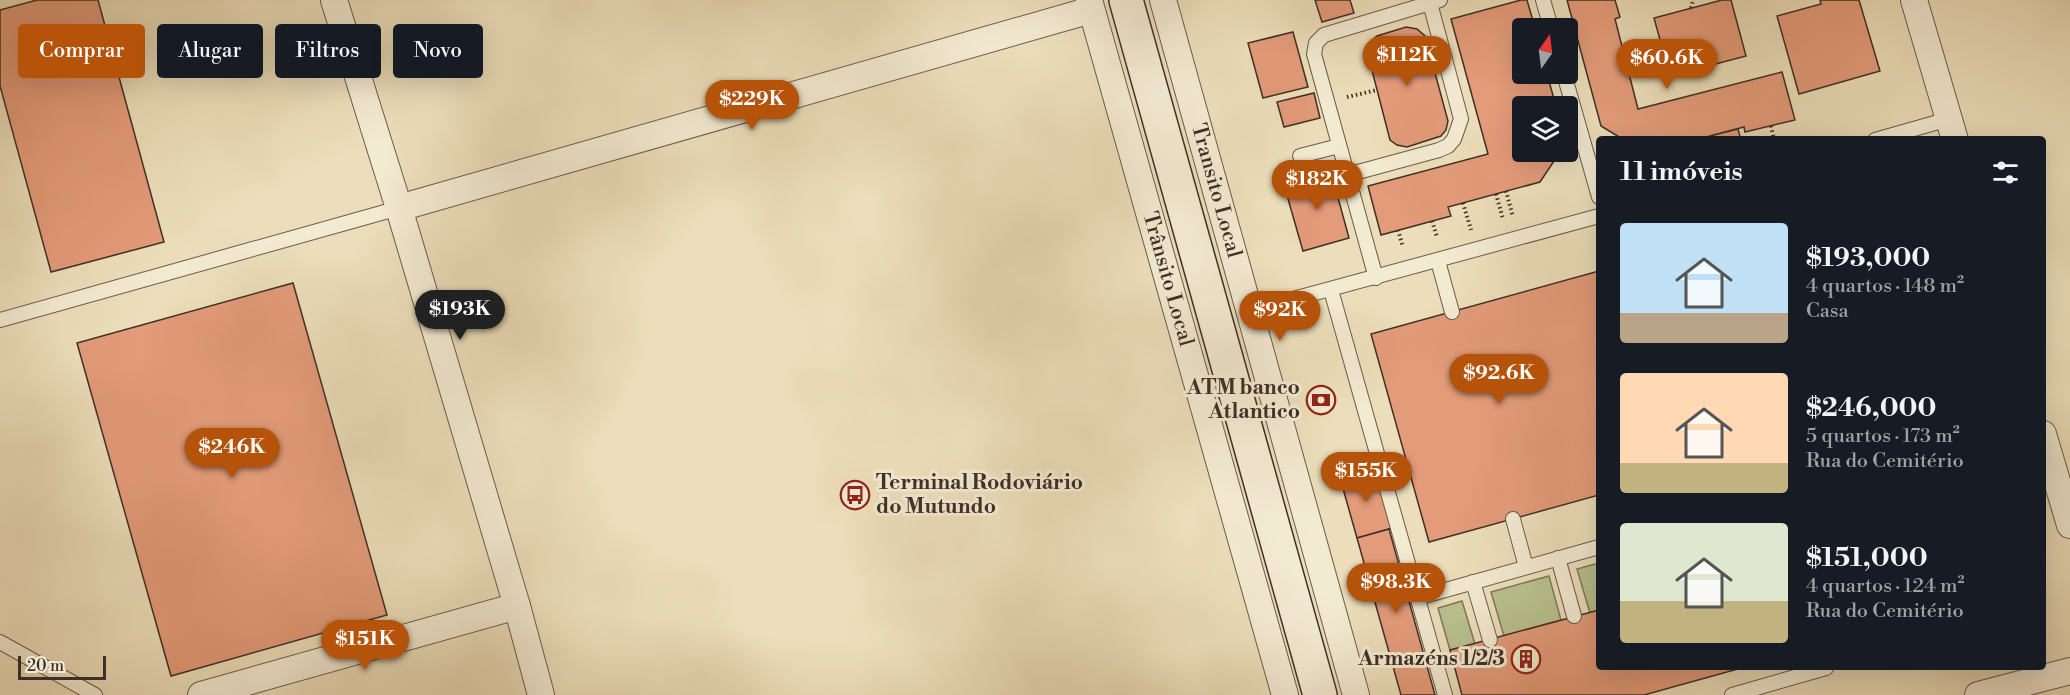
<!DOCTYPE html>
<html lang="pt">
<head>
<meta charset="utf-8">
<style>
	:root { --surface:#171b24; --page:#20242c; --text:#f1f3f6; --muted:#9ea1a6; --accent:#b45309 }
	body { margin:0; font-family:"Libre Bodoni",serif; background:var(--page); color:var(--text); height:100vh; display:flex; flex-direction:column; font-size:22px; white-space:nowrap }
	* { box-sizing:border-box; margin:0 }
	p { font-size:20px; color:var(--muted) }
	.icon { flex:none; width:33px; height:33px; fill:none; stroke:currentColor; stroke-width:2; stroke-linecap:round; stroke-linejoin:round }
	.map { position:relative; flex:1; overflow:hidden }
	.side { position:absolute; left:1596px; top:136px; width:450px; height:534px; display:flex; flex-direction:column; background:var(--surface); border-radius:6px; box-shadow:0 6px 24px #0002 }
	.side>* { flex:none }
	.top-card { position:absolute; left:18px; top:24px; width:570px; height:54px; display:flex; gap:12px }
	.needle { width:39px; rotate:14deg }
	.buttons { position:absolute; left:1512px; top:18px; display:grid; gap:12px }
	.buttons a { display:grid; place-items:center; width:66px; height:66px; border-radius:6px; background:var(--surface); box-shadow:0 6px 24px #0002; font-size:30px }
	.scale { position:absolute; left:18px; bottom:15px; width:88px; box-sizing:border-box; padding-left:6px; border:3px solid #3e2f28; border-top:0; font-size:16px; line-height:21px; white-space:nowrap; color:#3e2f28; -webkit-text-stroke:4px #f3ead2; paint-order:stroke }
	.price { position:absolute; translate:-50% -51px; padding:0 14px; border-radius:21px; background:var(--accent); color:#fff; font-size:20px; line-height:39px; filter:drop-shadow(0 2px 3px #0008) }
	.price::after { content:''; position:absolute; left:50%; top:36px; width:18px; height:14px; margin-left:-9px; background:inherit; clip-path:polygon(0 0,100% 0,50% 100%) }
	.price.on { background:#222; color:#fff }
	ul { padding:0; list-style:none }
	li { display:flex; align-items:center; gap:18px; height:150px; padding:0 24px }
	li span { display:grid; place-items:center; flex:none; width:168px; height:120px; border-radius:6px; color:#555 }
	li>.icon { margin-inline-start:auto }
	span .icon { width:72px; height:72px; fill:#fffc; stroke-width:1 }
	li b { font-size:26px }
	h2 { display:flex; justify-content:space-between; align-items:center; height:72px; padding:0 24px; font-size:26px }
	.chip { padding:0 21px; border-radius:6px; background:var(--surface); box-shadow:0 6px 24px #0002; font-size:21px; line-height:54px }
	.chip.on { background:var(--accent); color:#fff }
	.map>svg:first-child { display:block }
	.green { fill:#b9c18f; stroke:#7c785c; stroke-width:1.5 }
	.building { fill:#e39b79; stroke:#3e2f28; stroke-width:1.5 }
	.lines { fill:none; stroke-linecap:round; stroke-linejoin:round }
	.service-casing { stroke:#6a5b4c; stroke-width:16 }
	.minor-casing { stroke:#6a5b4c; stroke-width:28 }
	.secondary-casing { stroke:#3e2f28; stroke-width:36 }
	.path { stroke:#3e2f28; stroke-width:4; stroke-dasharray:1.5 3; stroke-linecap:butt }
	.service { stroke:#f3ead2; stroke-width:14 }
	.minor { stroke:#f3ead2; stroke-width:26 }
	.secondary { stroke:#f3ead2; stroke-width:33 }
	.labels { text-anchor:middle; dominant-baseline:central; stroke-width:6; stroke-linejoin:round; paint-order:stroke }
	.street-label { font-size:21px; fill:#3e2f28; stroke:#f3ead2 }
	.poi-label { font-size:21px; font-weight:bold; fill:#3e2f28; stroke:#f3ead2; text-anchor:end }
</style>
</head>
<body>
<div class="map">
<svg width="2070" height="695" viewBox="0 0 2070 695">
	<rect width="100%" height="100%" fill="#ecdeba"/>
	<filter id="stains"><feTurbulence type="fractalNoise" baseFrequency=".00333" numOctaves="4"/><feColorMatrix values="0 0 0 0 .2 0 0 0 0 .09 0 0 0 0 .02 0 0 0 .5 -.17"/></filter>
	<radialGradient id="worn" r=".72"><stop offset=".6" stop-color="#630" stop-opacity="0"/><stop offset="1" stop-color="#630" stop-opacity=".3"/></radialGradient>
	<g class="green">
		<path d="M1599,563v47l-9,3 -13,-44z"/>
		<path d="M1549,576l12,44 -57,16 -13,-44z"/>
		<path d="M1462,601l13,43 -25,6 -12,-42z"/>
	</g>
	<g class="building">
		<path d="M37,0h61l66,242 -113,30 -51,-186v-76z"/>
		<path d="M1315,0h35l4,13 -32,9z"/>
		<path d="M1521,0h6l8,28h-13v46h25l9,32h-34v46h38l-20,30 -92,25 3,9 -70,19 -13,-49 120,-32 -37,-135z"/>
		<path d="M1567,0h48l5,17 -5,2 23,90 144,-37 13,48 -50,12 -1,-5 -49,13h-71l-23,-14z"/>
		<path d="M1722,0h9l15,56 -76,20 -16,-58z"/>
		<path d="M1820,0h39l21,71 -81,23 -22,-78 44,-12z"/>
		<path d="M1406,27l11,2 8,7 23,85 -2,9 -5,6 -34,11 -10,-2 -7,-5 -23,-89 3,-9 7,-6z"/>
		<path d="M1293,32l15,55 -45,11 -15,-55z"/>
		<path d="M1314,93l6,25 -36,9 -7,-25z"/>
		<path d="M1738,129l3,11h-26l-1,-5z"/>
		<path d="M1331,172l18,66 -46,13 -19,-66z"/>
		<path d="M1599,271v224l-170,47 -58,-208z"/>
		<path d="M293,283l94,332 -216,61 -94,-333z"/>
		<path d="M1375,468l18,60 -36,10 -17,-60z"/>
		<path d="M1389,529l46,166h-34l-44,-157z"/>
		<path d="M1599,610v58h139v1l-94,26h-182l-12,-45z"/>
	</g>
	<g class="lines">
		<g class="service-casing">
			<g id="service">
				<path d="M1543,0l8,28"/>
				<path d="M1564,74l35,123"/>
				<path d="M1875,140l74,-21"/>
				<path d="M1300,156l39,-10"/>
				<path d="M1347,175l92,-25 9,-4 6,-7 7,-20 -31,-116"/>
				<path d="M1438,261l14,51"/>
				<path d="M1376,278l-62,-224 2,-11 8,-8 116,-35"/>
				<path d="M1331,290l114,405"/>
				<path d="M1249,311l350,-95"/>
				<path d="M0,320l399,-112"/>
				<path d="M1513,519l13,48"/>
				<path d="M1558,558l16,58"/>
				<path d="M1473,582l17,58"/>
				<path d="M1417,598l182,-51"/>
				<path d="M0,642l95,53"/>
				<path d="M1732,695l94,-27"/>
			</g>
		</g>
		<g class="minor-casing">
			<g id="minor">
				<path d="M334,0l65,208 118,398 24,89"/>
				<path id="s1" d="M1089,0l196,695"/>
				<path id="s2" d="M1163,0l193,695"/>
				<path d="M1914,0l41,140"/>
				<path d="M399,208l692,-198"/>
				<path d="M2043,434l27,91"/>
				<path d="M201,695l316,-89"/>
				<path d="M1978,695l92,-24"/>
			</g>
		</g>
		<g class="secondary-casing">
			<path id="secondary" d="M1126,0l194,695"/>
		</g>
		<g class="path">
			<path d="M1691,8l2,-8"/>
			<path d="M1347,97l30,-7"/>
			<path d="M1771,126l3,14"/>
			<path d="M1506,191l7,26"/>
			<path d="M1496,194l7,25"/>
			<path d="M1463,203l8,27"/>
			<path d="M1432,221l5,16"/>
			<path d="M1398,230l5,17"/>
		</g>
		<use href="#service" class="service"/>
		<use href="#minor" class="minor"/>
		<use href="#secondary" class="secondary"/>
	</g>
	<defs>
		<g id="bank-ring" transform="scale(1.5)"><circle r="9.5" fill="#f3ead2" stroke="#8f2418" stroke-width="1.5"/><path d="M-6-4H6V4H-6ZM0-2.3a2.3 2.3 0 1 0 0 4.6a2.3 2.3 0 1 0 0-4.6Z" fill="#8f2418"/></g>
		<g id="bus-ring" transform="scale(1.5)"><circle r="9.5" fill="#f3ead2" stroke="#8f2418" stroke-width="1.5"/><path d="M-5-6H5V4H4V6H2V4H-2V6H-4V4H-5ZM-3.5-4V0h7V-4ZM-3.5 1.2v1.5H-2V1.2ZM2 1.2v1.5H3.5V1.2Z" fill="#8f2418"/></g>
		<g id="building-ring" transform="scale(1.5)"><circle r="9.5" fill="#f3ead2" stroke="#8f2418" stroke-width="1.5"/><path d="M-4-6H4V6H1V3H-1V6H-4ZM-2.5-4.3h1.7v1.8h-1.7ZM.8-4.3h1.7v1.8H.8ZM-2.5-1h1.7V.8h-1.7ZM.8-1h1.7V.8H.8Z" fill="#8f2418"/></g>
	</defs>
	<g fill-rule="evenodd">
		<use href="#bank-ring" x="1321" y="400"/>
		<use href="#bus-ring" x="855" y="495"/>
		<use href="#building-ring" x="1526" y="659"/>
	</g>
	<g class="labels">
		<g class="street-label">
			<text stroke="none"><textPath href="#s2" startOffset="198">Transito Local</textPath></text>
			<text stroke="none"><textPath href="#s1" startOffset="290">Trânsito Local</textPath></text>
		</g>
		<g class="poi-label">
			<text x="1300" y="388">ATM banco<tspan x="1300" dy="24">Atlantico</tspan></text>
			<text x="876" y="483" text-anchor="start">Terminal Rodoviário<tspan x="876" dy="24">do Mutundo</tspan></text>
			<text x="1505" y="659">Armazéns 1/2/3</text>
		</g>
	</g>
	<rect width="100%" height="100%" filter="url(#stains)"/>
	<rect width="100%" height="100%" fill="url(#worn)"/>
</svg>
<div class="buttons">
<a><svg class="needle" viewBox="-14 -14 28 28"><path d="M0-13l5 13h-10z" fill="#e53935"/><path d="M0 13l5-13h-10z" fill="#9ea1a6"/></svg></a>
<a><svg class="icon" aria-label="layers" viewBox="0 0 24 24"><path d="M12 4l9 5-9 5-9-5zM3 14l9 5 9-5"/></svg></a>
</div>
<div class="scale">20 m</div>
<b class="price" style="left:1407px;top:87px">$112K</b>
<b class="price" style="left:1667px;top:90px">$60.6K</b>
<b class="price" style="left:752px;top:131px">$229K</b>
<b class="price" style="left:1317px;top:211px">$182K</b>
<b class="price on" style="left:460px;top:341px">$193K</b>
<b class="price" style="left:1280px;top:342px">$92K</b>
<b class="price" style="left:1499px;top:405px">$92.6K</b>
<b class="price" style="left:232px;top:479px">$246K</b>
<b class="price" style="left:1366px;top:503px">$155K</b>
<b class="price" style="left:1396px;top:614px">$98.3K</b>
<b class="price" style="left:365px;top:671px">$151K</b>
<div class="top-card">
<a class="chip on">Comprar</a>
<a class="chip">Alugar</a>
<a class="chip">Filtros</a>
<a class="chip">Novo</a>
</div>
<section class="side">
<h2>11 imóveis<svg class="icon" aria-label="filters" viewBox="0 0 24 24"><path d="M4 7h16M4 17h16"/><circle cx="9" cy="7" r="2"/><circle cx="15" cy="17" r="2"/></svg></h2>
<ul>
<li><span style="background:linear-gradient(#bfe0f5 75%,#b9a48a 0)"><svg class="icon" aria-label="home" viewBox="0 0 24 24"><path d="M3 11l9-7 9 7M6 9v11h12V9"/></svg></span><div><b>$193,000</b><p>4 quartos · 148 m²</p><p>Casa</p></div></li>
<li><span style="background:linear-gradient(#ffd9b3 75%,#c2b280 0)"><svg class="icon" aria-label="home" viewBox="0 0 24 24"><path d="M3 11l9-7 9 7M6 9v11h12V9"/></svg></span><div><b>$246,000</b><p>5 quartos · 173 m²</p><p>Rua do Cemitério</p></div></li>
<li><span style="background:linear-gradient(#dfe7d0 65%,#c2b280 0)"><svg class="icon" aria-label="home" viewBox="0 0 24 24"><path d="M3 11l9-7 9 7M6 9v11h12V9"/></svg></span><div><b>$151,000</b><p>4 quartos · 124 m²</p><p>Rua do Cemitério</p></div></li>
</ul>
</section>
</div>
</body>
</html>
